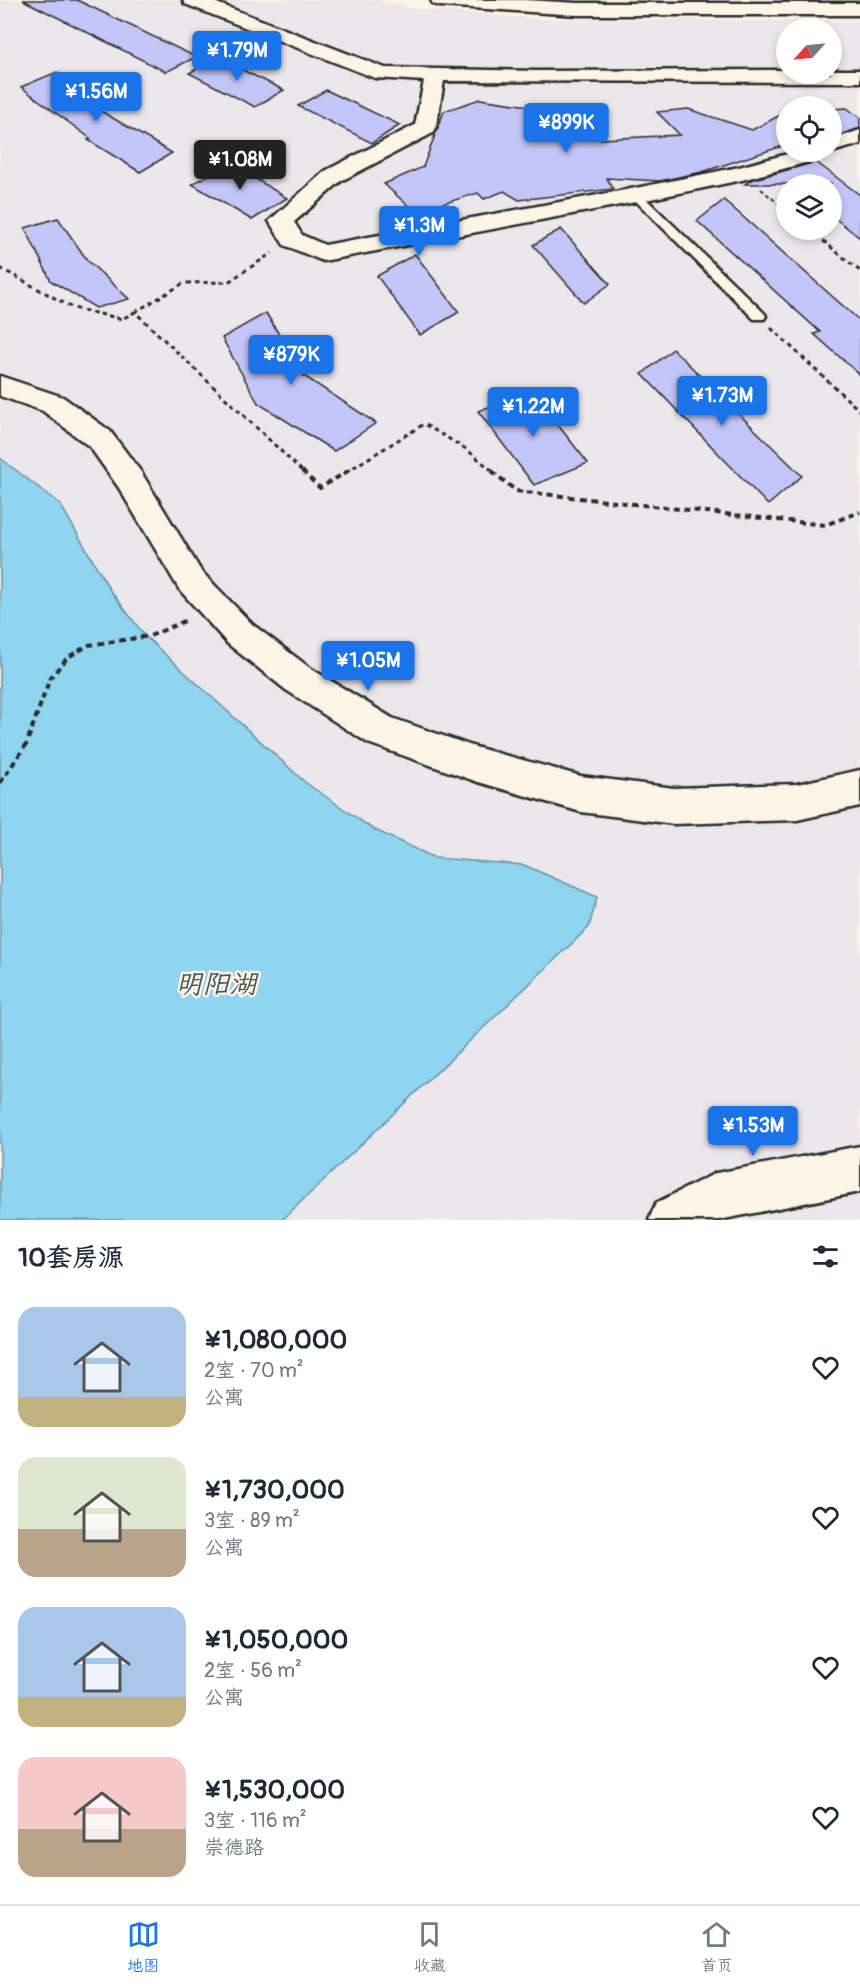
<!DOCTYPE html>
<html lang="zh">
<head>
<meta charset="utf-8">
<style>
	:root { --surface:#fff; --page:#f6f6f7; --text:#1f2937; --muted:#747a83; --line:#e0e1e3; --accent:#1a73e8 }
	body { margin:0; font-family:Pangolin,"LXGW WenKai TC",sans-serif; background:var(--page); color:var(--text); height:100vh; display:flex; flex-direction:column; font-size:22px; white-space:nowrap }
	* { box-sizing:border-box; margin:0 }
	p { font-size:20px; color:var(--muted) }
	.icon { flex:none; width:33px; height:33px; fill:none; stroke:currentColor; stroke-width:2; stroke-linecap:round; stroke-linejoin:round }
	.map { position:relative; height:1220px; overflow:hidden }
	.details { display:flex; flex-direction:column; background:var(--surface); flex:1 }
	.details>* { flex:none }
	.needle { width:39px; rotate:243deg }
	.controls { position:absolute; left:776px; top:18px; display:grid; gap:12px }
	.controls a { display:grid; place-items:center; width:66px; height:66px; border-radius:50%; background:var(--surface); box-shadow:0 3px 9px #0003; font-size:30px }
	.price { position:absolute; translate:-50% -51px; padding:0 14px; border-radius:6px; background:var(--accent); color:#fff; font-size:20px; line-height:39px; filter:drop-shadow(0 2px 3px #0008) }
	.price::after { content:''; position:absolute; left:50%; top:36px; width:18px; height:14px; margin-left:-9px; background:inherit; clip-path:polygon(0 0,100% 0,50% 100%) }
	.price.current { background:#222; color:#fff }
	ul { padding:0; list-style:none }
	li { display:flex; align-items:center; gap:18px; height:150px; padding:0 18px }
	li span { display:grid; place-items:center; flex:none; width:168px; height:120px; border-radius:18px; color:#555 }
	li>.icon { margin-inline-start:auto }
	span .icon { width:72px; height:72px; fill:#fffc; stroke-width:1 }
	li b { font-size:26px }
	h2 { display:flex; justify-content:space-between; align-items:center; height:72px; padding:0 18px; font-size:26px }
	.menu { display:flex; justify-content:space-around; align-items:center; height:84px; border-top:2px solid var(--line); background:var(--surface); font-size:16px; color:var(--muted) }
	.menu a { display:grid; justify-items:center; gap:3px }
	.menu .current { color:var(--accent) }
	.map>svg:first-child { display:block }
	.built { fill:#ebe7eb; fill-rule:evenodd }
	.water { fill:#8fd5f0; stroke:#6791a1; stroke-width:1.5 }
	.building { fill:#c3c6f8; stroke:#2b2b2b; stroke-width:1.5 }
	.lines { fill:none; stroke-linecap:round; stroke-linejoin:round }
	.lane-casing { stroke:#2b2b2b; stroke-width:5 }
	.street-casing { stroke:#2b2b2b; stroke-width:5 }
	.highway-casing { stroke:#2b2b2b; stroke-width:5 }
	.path-far2 { stroke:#2b2b2b; stroke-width:2; stroke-dasharray:4 3; stroke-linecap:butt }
	.path-far1 { stroke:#2b2b2b; stroke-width:3; stroke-dasharray:4.5 4; stroke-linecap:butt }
	.path { stroke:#2b2b2b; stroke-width:4; stroke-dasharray:6 4.5; stroke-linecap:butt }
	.lane { fill:#fcf5e5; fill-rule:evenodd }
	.street { fill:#fcf5e5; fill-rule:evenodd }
	.highway { fill:#fcf5e5; fill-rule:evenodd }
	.labels { text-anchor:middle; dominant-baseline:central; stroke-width:5; stroke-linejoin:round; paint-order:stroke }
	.near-water-label { font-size:27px; font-style:italic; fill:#44565c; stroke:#fcf5e5 }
</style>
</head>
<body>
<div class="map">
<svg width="860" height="1220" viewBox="0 0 860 1220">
	<rect width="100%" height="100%" fill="#fcf5e5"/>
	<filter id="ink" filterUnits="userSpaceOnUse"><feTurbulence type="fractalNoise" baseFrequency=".0167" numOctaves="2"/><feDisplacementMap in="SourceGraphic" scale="12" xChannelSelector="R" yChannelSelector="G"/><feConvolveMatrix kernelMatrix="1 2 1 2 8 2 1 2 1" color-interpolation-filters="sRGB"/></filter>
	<g filter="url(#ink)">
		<path class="built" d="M0,0h377l38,9 129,10 316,2v1199h-860zM786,28h45v46h-45zM786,106h45v46h-45zM786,184h45v46h-45z"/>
		<path class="water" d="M0,458l60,46 50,86 35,46 161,147 67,46 62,29 89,7 73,32 -8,30 -307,293h-282z"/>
		<g class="building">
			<path d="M23,0h54l119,57 -30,15z"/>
			<path d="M218,58l66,32 -29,17 -66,-34z"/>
			<path d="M57,72l34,25 -7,4 88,52 -32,19 -52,-32 3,-1 -70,-52z"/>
			<path d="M326,90l74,35 -28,18 -74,-37z"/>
			<path d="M480,99l62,9v21l59,10 79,-4 -23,-23 31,-3 64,21 34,-18v33l-84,27 -42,9 -53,-3 6,11 -94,11 -15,-9 -20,8 -6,-6 -63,19 -31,-28 39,-17 21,-56z"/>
			<path d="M847,108l13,10v10l-29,10v-29z"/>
			<path d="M816,162l44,33v43l-29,-23v-31h-86l6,-4z"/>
			<path d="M230,163l57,35 -35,22 -60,-36z"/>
			<path d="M724,200l136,121v54l-46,-41 6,-2 -123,-111z"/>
			<path d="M58,218l29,42 42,39 -33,9 -45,-27 -26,-53z"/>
			<path d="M561,229l49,55 -26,19 -51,-58z"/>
			<path d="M415,254l44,58 -39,23 -43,-59z"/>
			<path d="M266,313l38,63 72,47 -42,28 -76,-48 -36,-65z"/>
			<path d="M673,349l129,127 -34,29 -126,-131z"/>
			<path d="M531,391l57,72 -54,22 -56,-74z"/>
		</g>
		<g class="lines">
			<g class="lane-casing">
				<path id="lane" d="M636,192l4,1 124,120 2,3 -2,3h-10l-124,-124z"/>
			</g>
			<g class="street-casing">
				<g id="street">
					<path d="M183,0h26l176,68 151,3 250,-1v4h45v-4h29v12l-416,-1 -8,47 -3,5 -92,48 -47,41 8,13 23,10 311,-57 103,-21 56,-15h36v-12l29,-10v14l-32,9 -2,4 -84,23 -106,22 -313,59 -39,-16 -15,-24 56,-50 90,-46 9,-44 -49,-3 -190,-74z"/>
					<path d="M0,376l63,21 47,34 31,41 60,99 51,53 58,44 82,50 83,29 106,29 93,12 123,-4 63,-14v36l-63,14 -123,4 -93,-12 -106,-31 -107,-38 -82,-53 -58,-46 -49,-55 -60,-101 -29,-41 -47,-36 -43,-15z"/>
					<path d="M860,1146v46l-141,28h-70l7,-17 60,-30z"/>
				</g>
			</g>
			<g class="highway-casing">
				<path id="highway" d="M431,0h95l51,3h283v12h-283l-137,-9 -7,-2z"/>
			</g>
			<path class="path-far2" d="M761,189l24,20"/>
			<g class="path-far1">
				<path d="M783,208l3,2"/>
				<path d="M810,230l50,41"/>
				<path d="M0,268l73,40 49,11 13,-7 168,160"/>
				<path d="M135,312l49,-29 44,-1 44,-29"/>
				<path d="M771,328l89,83"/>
				<path d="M346,472l78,-48 42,25 28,23"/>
			</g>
			<g class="path">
				<path d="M302,471l18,17 28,-17"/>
				<path d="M492,471l24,20 309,34 35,-13"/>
				<path d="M0,783l26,-38 24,-67 18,-21 21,-12 61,-9 37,-16"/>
			</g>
			<use href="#lane" class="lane"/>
			<use href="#street" class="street"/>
			<use href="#highway" class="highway"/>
		</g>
	</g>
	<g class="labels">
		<g class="near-water-label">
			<text x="216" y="984">明阳湖</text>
		</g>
	</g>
</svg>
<div class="controls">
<a><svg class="needle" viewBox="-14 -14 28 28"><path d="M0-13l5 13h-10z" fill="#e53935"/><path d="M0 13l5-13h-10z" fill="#747a83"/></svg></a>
<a><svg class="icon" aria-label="locate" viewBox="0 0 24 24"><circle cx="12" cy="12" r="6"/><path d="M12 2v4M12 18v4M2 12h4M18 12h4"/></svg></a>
<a><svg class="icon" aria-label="layers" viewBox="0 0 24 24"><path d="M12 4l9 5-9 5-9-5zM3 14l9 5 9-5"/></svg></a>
</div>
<b class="price" style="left:237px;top:82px">¥1.79M</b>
<b class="price" style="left:96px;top:123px">¥1.56M</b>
<b class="price" style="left:566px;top:154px">¥899K</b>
<b class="price current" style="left:240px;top:191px">¥1.08M</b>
<b class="price" style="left:419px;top:257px">¥1.3M</b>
<b class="price" style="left:291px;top:386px">¥879K</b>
<b class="price" style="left:722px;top:427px">¥1.73M</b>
<b class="price" style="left:533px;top:438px">¥1.22M</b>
<b class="price" style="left:368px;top:692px">¥1.05M</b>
<b class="price" style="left:753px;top:1157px">¥1.53M</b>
</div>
<section class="details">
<h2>10套房源<svg class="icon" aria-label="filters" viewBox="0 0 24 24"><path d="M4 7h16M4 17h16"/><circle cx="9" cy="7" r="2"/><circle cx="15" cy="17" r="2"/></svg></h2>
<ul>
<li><span style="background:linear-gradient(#a9c7e8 75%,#c2b280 0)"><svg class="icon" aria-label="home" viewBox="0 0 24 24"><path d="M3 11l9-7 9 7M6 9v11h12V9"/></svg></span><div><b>¥1,080,000</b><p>2室 · 70 m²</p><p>公寓</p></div><svg class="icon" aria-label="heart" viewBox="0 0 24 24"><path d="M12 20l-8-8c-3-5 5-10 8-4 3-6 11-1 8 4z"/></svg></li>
<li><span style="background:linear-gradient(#dfe7d0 60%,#b9a48a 0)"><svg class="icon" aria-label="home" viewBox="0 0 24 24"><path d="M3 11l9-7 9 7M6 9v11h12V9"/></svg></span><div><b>¥1,730,000</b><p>3室 · 89 m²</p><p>公寓</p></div><svg class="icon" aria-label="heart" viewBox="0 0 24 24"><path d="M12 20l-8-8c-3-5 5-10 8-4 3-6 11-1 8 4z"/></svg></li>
<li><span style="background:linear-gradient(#a9c7e8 75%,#c2b280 0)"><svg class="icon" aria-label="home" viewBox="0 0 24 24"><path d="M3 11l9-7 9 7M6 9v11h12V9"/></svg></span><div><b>¥1,050,000</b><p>2室 · 56 m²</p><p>公寓</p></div><svg class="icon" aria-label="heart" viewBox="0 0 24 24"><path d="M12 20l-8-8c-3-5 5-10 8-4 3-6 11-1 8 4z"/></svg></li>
<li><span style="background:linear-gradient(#f6c9c9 60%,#b9a48a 0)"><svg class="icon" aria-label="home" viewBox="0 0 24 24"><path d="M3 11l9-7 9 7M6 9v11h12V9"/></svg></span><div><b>¥1,530,000</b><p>3室 · 116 m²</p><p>崇德路</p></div><svg class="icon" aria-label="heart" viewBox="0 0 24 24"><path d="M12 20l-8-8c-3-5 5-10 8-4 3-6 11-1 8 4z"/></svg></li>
</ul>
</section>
<nav class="menu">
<a class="current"><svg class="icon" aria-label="map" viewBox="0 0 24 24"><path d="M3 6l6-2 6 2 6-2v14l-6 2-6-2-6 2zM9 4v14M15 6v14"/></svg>地图</a>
<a><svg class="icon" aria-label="saved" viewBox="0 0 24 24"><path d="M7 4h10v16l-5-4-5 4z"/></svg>收藏</a>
<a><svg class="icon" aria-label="home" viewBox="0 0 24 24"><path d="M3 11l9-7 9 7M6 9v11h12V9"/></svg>首页</a>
</nav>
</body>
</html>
